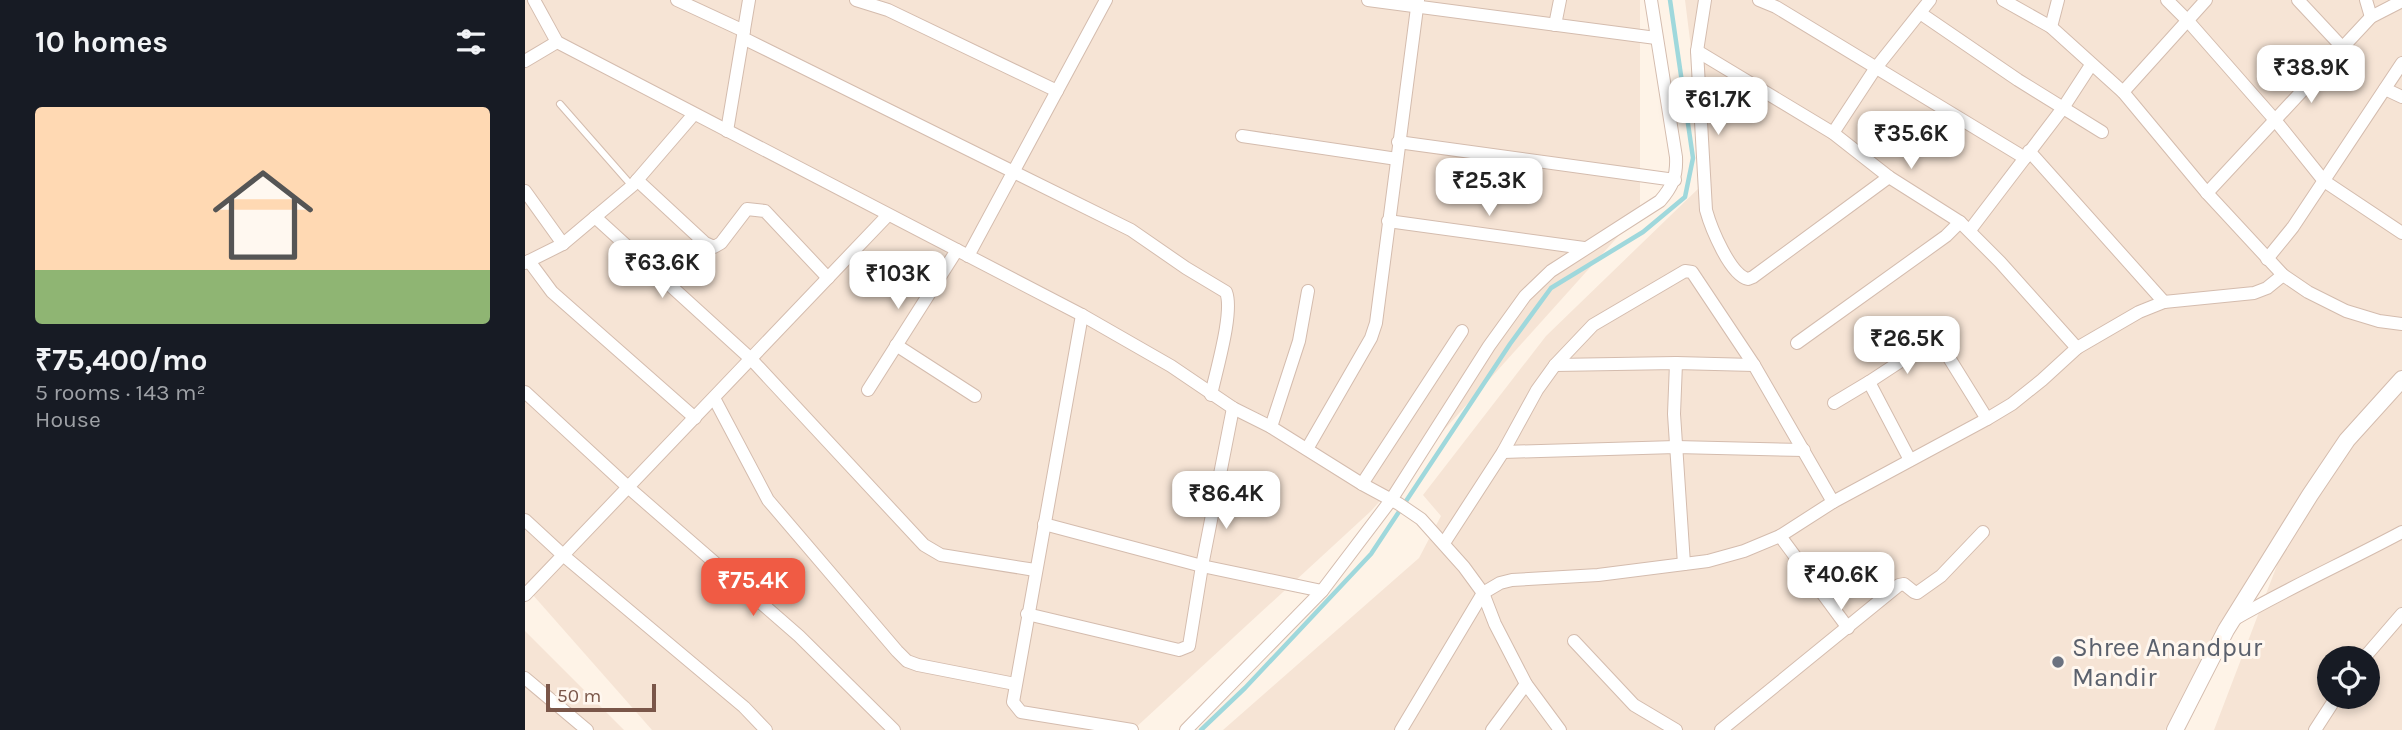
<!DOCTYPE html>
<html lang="en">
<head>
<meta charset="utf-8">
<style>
	:root { --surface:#171b24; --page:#20242c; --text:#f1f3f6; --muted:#9ea1a6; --accent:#f05b44 }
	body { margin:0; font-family:Karla,sans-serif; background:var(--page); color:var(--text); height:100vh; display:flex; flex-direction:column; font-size:26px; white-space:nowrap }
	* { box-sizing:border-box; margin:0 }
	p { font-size:23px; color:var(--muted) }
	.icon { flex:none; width:38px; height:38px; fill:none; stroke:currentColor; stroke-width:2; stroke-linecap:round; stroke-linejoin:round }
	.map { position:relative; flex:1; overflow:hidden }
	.side { display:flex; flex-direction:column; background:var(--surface); width:525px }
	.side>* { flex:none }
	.buttons { position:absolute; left:1792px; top:646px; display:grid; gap:14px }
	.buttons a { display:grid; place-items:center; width:63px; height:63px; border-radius:50%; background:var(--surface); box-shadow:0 4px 10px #0003; font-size:35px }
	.scale { position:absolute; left:21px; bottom:18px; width:110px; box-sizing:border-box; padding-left:7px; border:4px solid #7a5649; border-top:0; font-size:19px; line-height:24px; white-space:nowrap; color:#7a5649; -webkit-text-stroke:5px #fff7ef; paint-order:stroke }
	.price { position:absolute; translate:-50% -60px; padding:0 16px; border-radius:14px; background:#fff; color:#222; font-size:23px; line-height:46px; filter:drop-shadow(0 2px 4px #0008) }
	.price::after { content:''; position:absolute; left:50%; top:42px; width:21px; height:16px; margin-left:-10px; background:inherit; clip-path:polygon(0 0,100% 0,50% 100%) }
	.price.current { background:var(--accent); color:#fff }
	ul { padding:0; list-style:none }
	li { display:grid; align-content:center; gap:14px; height:371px; padding:0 35px }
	li span { display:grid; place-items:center; height:217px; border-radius:7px; color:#555 }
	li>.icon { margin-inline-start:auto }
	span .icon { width:126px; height:126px; fill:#fffc; stroke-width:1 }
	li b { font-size:30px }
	h2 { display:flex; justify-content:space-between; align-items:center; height:84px; padding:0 35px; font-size:30px }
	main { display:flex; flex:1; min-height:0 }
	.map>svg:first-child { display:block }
	.residential { fill:#f6e4d5; fill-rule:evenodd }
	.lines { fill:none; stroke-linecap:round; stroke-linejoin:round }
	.stream { stroke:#9fd8dc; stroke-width:4.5 }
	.service-casing { stroke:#d4bcae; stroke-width:8 }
	.minor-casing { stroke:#d4bcae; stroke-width:14 }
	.tertiary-casing { stroke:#d4bcae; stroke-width:18 }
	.service { stroke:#fff; stroke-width:6 }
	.minor { stroke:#fff; stroke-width:12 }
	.tertiary { stroke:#fff; stroke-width:16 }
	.worship-dot { fill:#6b7280; stroke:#fff7ef; stroke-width:2.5 }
	.labels { text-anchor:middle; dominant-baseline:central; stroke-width:6; stroke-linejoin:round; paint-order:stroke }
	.worship-label { font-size:26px; fill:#5b616d; stroke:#fff7ef; text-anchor:start }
</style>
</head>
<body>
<main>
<section class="side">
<h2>10 homes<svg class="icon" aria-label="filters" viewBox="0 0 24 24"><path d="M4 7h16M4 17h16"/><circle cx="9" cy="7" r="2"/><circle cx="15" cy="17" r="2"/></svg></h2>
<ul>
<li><span style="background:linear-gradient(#ffd9b3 75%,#8fb573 0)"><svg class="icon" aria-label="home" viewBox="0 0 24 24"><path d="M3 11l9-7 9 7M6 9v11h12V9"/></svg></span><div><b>₹75,400/mo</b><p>5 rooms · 143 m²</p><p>House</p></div></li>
</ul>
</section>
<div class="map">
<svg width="1877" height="730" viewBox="0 0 1877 730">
	<rect width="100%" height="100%" fill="#fef3e7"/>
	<g class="residential">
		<path d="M0,0h1115v212l-269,299 -238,219h-481l-127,-144z"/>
		<path d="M1160,0h717v730h-188l65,-170 -114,170h-942l196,-172 22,-42 -18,-21 123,-159 154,-149 -3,-91zM1804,658h39v38h-39z"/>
		<path d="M0,631l99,99h-99z"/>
	</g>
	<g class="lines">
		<path class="stream" d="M676,730l44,-42 126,-134 139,-210 41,-56 92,-56 42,-35 8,-39 -23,-158"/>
		<g class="service-casing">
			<path id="service" d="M35,104l72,82"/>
		</g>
		<g class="minor-casing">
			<g id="minor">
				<path d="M9,0l23,42 525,273 89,51 62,42 38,19 91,57 37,20 22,15 43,48 19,26 12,31 31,60 34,46"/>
				<path d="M152,0l67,31"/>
				<path d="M331,0l32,10 169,81"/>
				<path d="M843,0l288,38"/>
				<path d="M1180,0l-8,51 9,159c5,18 24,65 42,69l5,-2 136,-100"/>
				<path d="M1234,0l17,7 249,151"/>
				<path d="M1478,0l48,27 72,65 84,101 76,82 25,17 38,19 33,10 23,3"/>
				<path d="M1642,0l21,21 87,99 49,61 78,52"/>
				<path d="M1773,0l44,47"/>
				<path d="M1841,0l5,17"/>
				<path d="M1395,13l98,67 84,52"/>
				<path d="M1030,25l5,-25"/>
				<path d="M1526,27l7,-27"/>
				<path d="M218,38l388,192 55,38 40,24c8,20 -10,79 -15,103"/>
				<path d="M1172,51l136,82 56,44 71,45 40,40 77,86"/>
				<path d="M0,61l32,-19"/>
				<path d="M1860,89l17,8"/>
				<path d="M1598,92l83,-92"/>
				<path d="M202,131l22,-131"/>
				<path d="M1308,133l42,-64 55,-69"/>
				<path d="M717,136l155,23"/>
				<path d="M873,142l277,38"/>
				<path d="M1504,151l135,151"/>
				<path d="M112,180l68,63 9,4 7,-4 26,-34 18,2 63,67"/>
				<path d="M0,191l38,53"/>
				<path d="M1682,193l164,-176 31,-16"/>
				<path d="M70,217l156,142 173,186 17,10 94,15"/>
				<path d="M863,221l196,27"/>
				<path d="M1445,230l93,-122 28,-43"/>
				<path d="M443,256l138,-256"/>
				<path d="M1742,259l26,-32 109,-164"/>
				<path d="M4,261l23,31 143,126"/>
				<path d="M0,263l38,-19 69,-58 62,-72"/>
				<path d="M557,315l-69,387 8,10 111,18"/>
				<path d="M1272,343l149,-107 14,-14"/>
				<path d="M371,345l79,51"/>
				<path d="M1151,363l-2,51 10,150"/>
				<path d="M1030,365l121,-2 78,2"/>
				<path d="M1344,382l61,-40 8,-2 49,79"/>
				<path d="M343,390l89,-140"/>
				<path d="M0,392l104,96 170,148 95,94"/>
				<path d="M189,398l54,102 129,151 10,10 11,4 97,19"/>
				<path d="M1309,403l35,-21 41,78"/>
				<path d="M746,427l28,-86 9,-50"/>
				<path d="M782,449l64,-111 5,-15 42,-323"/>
				<path d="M978,452l173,-5 128,3"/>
				<path d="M837,484l100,-153"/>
				<path d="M0,520l39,36 180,151 22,23"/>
				<path d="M519,524l158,42 120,25"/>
				<path d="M1255,536l68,92"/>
				<path d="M919,543l59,-91 34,-62 18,-25 38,-40 92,-54 7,1 62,93 79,137"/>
				<path d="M0,595l363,-380"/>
				<path d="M502,614l152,36 10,-4 13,-80 31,-158"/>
				<path d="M1708,620c55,-32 113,-58 169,-88"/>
				<path d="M1049,641l60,64 42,25"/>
				<path d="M1839,658l38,-44"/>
				<path d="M0,678l62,52"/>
				<path d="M661,730l136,-139 69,-91 98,-154 36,-50 26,-25 109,-70c12,-14 17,-24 16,-44l-25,-157"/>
				<path d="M876,730l82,-137 17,-10 12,-3 86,-5 110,-14 36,-10 36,-15 53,-34 154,-83 25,-15 30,-24 35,-32 62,-36 25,-10 90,-9 13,-5 16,-13"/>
				<path d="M967,730l34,-46"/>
				<path d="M1196,730l178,-145 5,-1 10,8 3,1 24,-17 42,-44"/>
				<path d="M1790,730l22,-34"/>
			</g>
		</g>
		<g class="tertiary-casing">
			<path id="tertiary" d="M1650,730l51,-100 84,-135 37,-55 55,-61"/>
		</g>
		<use href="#service" class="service"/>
		<use href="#minor" class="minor"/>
		<use href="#tertiary" class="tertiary"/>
	</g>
	<circle class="worship-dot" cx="1533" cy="662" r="7"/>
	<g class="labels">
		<g class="worship-label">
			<text x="1547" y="647">Shree Anandpur<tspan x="1547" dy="30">Mandir</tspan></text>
		</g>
	</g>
</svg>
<div class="buttons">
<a><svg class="icon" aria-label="locate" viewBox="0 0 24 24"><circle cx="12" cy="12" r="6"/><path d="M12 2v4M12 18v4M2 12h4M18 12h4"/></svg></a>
</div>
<div class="scale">50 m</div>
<b class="price" style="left:1786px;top:105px">₹38.9K</b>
<b class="price" style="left:1193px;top:137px">₹61.7K</b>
<b class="price" style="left:1386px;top:171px">₹35.6K</b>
<b class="price" style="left:964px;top:218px">₹25.3K</b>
<b class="price" style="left:137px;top:300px">₹63.6K</b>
<b class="price" style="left:373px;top:311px">₹103K</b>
<b class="price" style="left:1382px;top:376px">₹26.5K</b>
<b class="price" style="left:701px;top:531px">₹86.4K</b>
<b class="price" style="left:1316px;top:612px">₹40.6K</b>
<b class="price current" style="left:228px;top:618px">₹75.4K</b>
</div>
</main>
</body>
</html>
